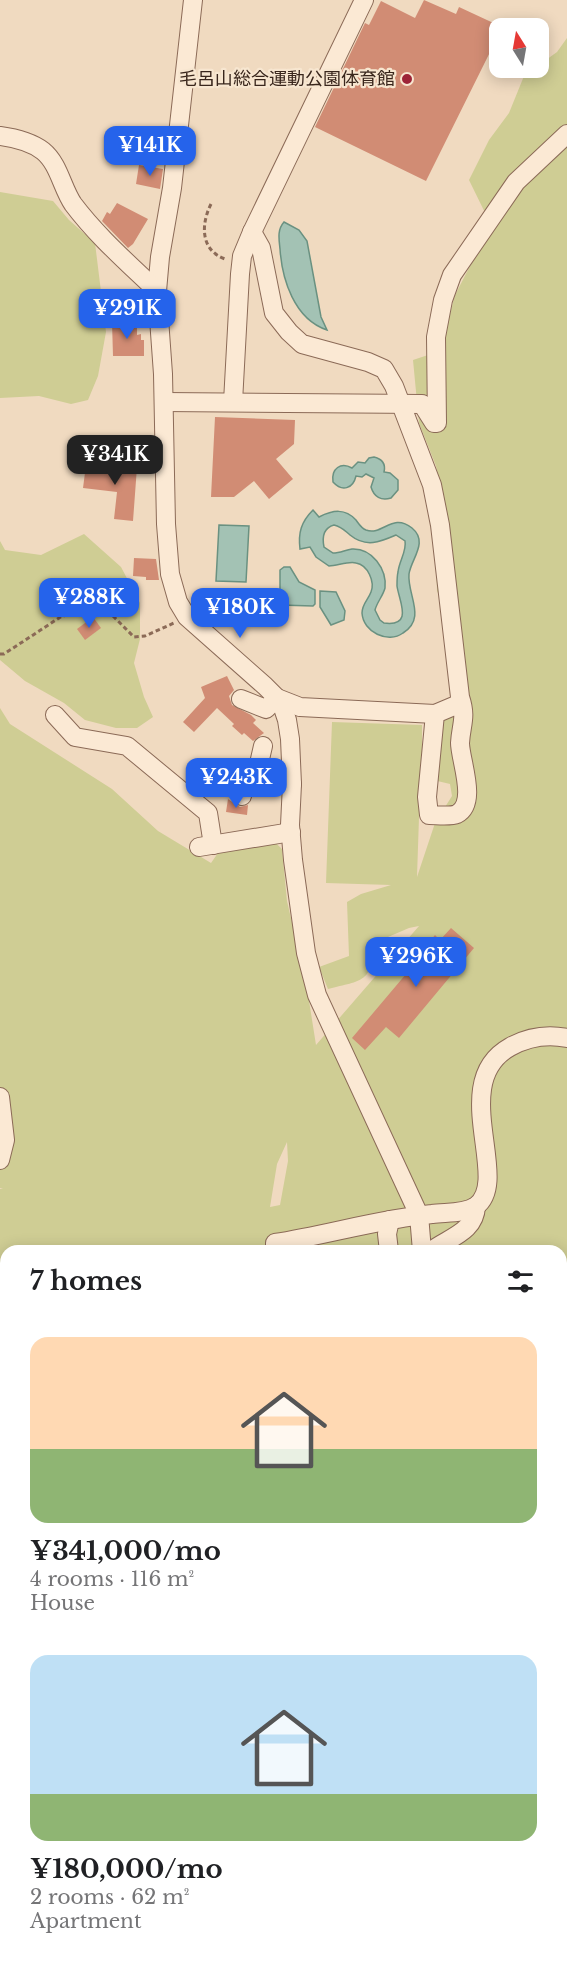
<!DOCTYPE html>
<html lang="en">
<head>
<meta charset="utf-8">
<style>
	:root { --surface:#fff; --page:#f2f2f2; --text:#202124; --muted:#757577; --accent:#2563eb }
	body { margin:0; font-family:"Libre Baskerville","Noto Sans JP",serif; background:var(--page); color:var(--text); height:100vh; display:flex; flex-direction:column; font-size:22px; white-space:nowrap }
	* { box-sizing:border-box; margin:0 }
	p { font-size:20px; color:var(--muted) }
	.icon { flex:none; width:33px; height:33px; fill:none; stroke:currentColor; stroke-width:2; stroke-linecap:round; stroke-linejoin:round }
	.map { position:relative; flex:1; overflow:hidden }
	.side { position:absolute; left:0px; top:1245px; width:567px; height:720px; display:flex; flex-direction:column; background:var(--surface); border-radius:18px 18px 0 0; box-shadow:0 3px 15px #0003 }
	.side>* { flex:none }
	.needle { width:39px; rotate:349deg }
	.fabs { position:absolute; left:489px; top:18px; display:grid; gap:12px }
	.fabs a { display:grid; place-items:center; width:60px; height:60px; border-radius:12px; background:var(--surface); box-shadow:0 3px 15px #0003; font-size:30px }
	.price { position:absolute; translate:-50% -51px; padding:0 14px; border-radius:12px; background:var(--accent); color:#fff; font-size:20px; line-height:39px; filter:drop-shadow(0 2px 3px #0008) }
	.price::after { content:''; position:absolute; left:50%; top:36px; width:18px; height:14px; margin-left:-9px; background:inherit; clip-path:polygon(0 0,100% 0,50% 100%) }
	.price.current { background:#222; color:#fff }
	ul { padding:0; list-style:none }
	li { display:grid; align-content:center; gap:12px; height:318px; padding:0 30px }
	li span { display:grid; place-items:center; height:186px; border-radius:18px; color:#555 }
	li>.icon { margin-inline-start:auto }
	span .icon { width:108px; height:108px; fill:#fffc; stroke-width:1 }
	li b { font-size:26px }
	h2 { display:flex; justify-content:space-between; align-items:center; height:72px; padding:0 30px; font-size:26px }
	.map>svg:first-child { display:block }
	.green { fill:#cfcd94; fill-rule:evenodd }
	.water { fill:#a3c2b4; stroke:#6a9181; stroke-width:1.5; fill-rule:evenodd }
	.building { fill:#d18c74 }
	.lines { fill:none; stroke-linecap:round; stroke-linejoin:round }
	.minor-casing { stroke:#8b6a57; stroke-width:20 }
	.path { stroke:#8b6a57; stroke-width:3; stroke-dasharray:4.5 3; stroke-linecap:butt }
	.minor { stroke:#fbe9d4; stroke-width:18 }
	.poi-dot { fill:#9d2437; stroke:#f7e6d0; stroke-width:2 }
	.labels { text-anchor:middle; dominant-baseline:central; stroke-width:4.5; stroke-linejoin:round; paint-order:stroke }
	.poi-label { font-size:18px; fill:#39261c; stroke:#f7e6d0; text-anchor:end }
</style>
</head>
<body>
<div class="map">
<svg width="567" height="1965" viewBox="0 0 567 1965">
	<rect width="100%" height="100%" fill="#f0dac0"/>
	<g class="green">
		<path d="M567,38v1927h-567v-776h3l-3,-1v-480l10,16 102,65 46,42 53,32 16,-23 34,-11 21,20 5,52 20,87 9,57 103,-119 -10,2 -35,15c-2,40 -11,37 -46,46l-9,-22 30,-11 -2,-54 14,-8 30,-9 -65,-2 6,-161 90,3v31l9,-13 -2,-26 41,-17 -19,-80 -14,-29 -1,-35 13,-23 -13,-67 -17,-43 -6,-63 27,-9 15,-56 14,-27 24,-39 -24,-49 20,-40 20,-27 15,-37 14,-8 1,-3 18,-13zM421,758l8,21 21,5 2,12 -17,27 -18,54zM287,1142l1,19 -8,44 -10,2 7,-43zM6,1251h555v708h-555z"/>
		<path d="M0,192l53,9 16,19 26,23 11,89 -8,44 -10,24 -17,4 -32,-8 -39,2z"/>
		<path d="M84,534l37,33 19,36v36l-6,24 10,34 9,20 -16,11h-21l-31,-8 -21,-17 -39,-22 -25,-21v-119l5,9 36,5z"/>
	</g>
	<g class="water">
		<path d="M284,222l15,8 8,11 14,76 6,13c-33,-11 -45,-51 -47,-81 -1,-10 -3,-19 4,-27z"/>
		<path d="M374,457c8,2 12,7 10,15l6,1 8,7v10l-7,8c-10,3 -17,-1 -20,-11l3,-9 -8,-4 -4,3 -6,-1c-3,13 -14,16 -23,6 -2,-14 8,-20 19,-14l6,-6 7,1 4,-5z"/>
		<path d="M313,510l6,7c14,-7 26,-9 37,3 3,4 5,8 10,10 17,6 26,-18 46,-2 17,14 -1,31 -3,46 -2,21 18,44 -6,59 -15,11 -40,-1 -41,-20 0,-9 6,-13 9,-21 4,-10 -3,-27 -15,-29 -8,-2 -19,3 -27,3l-13,-9 -6,-10 -10,2c-2,-16 1,-27 13,-39zM334,525c8,2 10,5 16,10 16,13 30,7 46,0l9,6c2,10 -6,20 -7,31 -1,4 -1,10 -1,14 2,15 17,41 -13,37l-4,-3 -5,-10c2,-8 8,-14 10,-22 2,-19 -13,-40 -33,-39 -7,1 -12,4 -19,4l-9,-6c-2,-10 -1,-19 10,-22z"/>
		<path d="M219,525l30,1 -3,56 -30,-1z"/>
		<path d="M284,567h6l9,15 16,8v14l-2,2 -33,-1v-35z"/>
		<path d="M320,591l16,1 9,19 -1,9 -13,5 -11,-18z"/>
	</g>
	<g class="building">
		<path d="M424,0l32,14 3,-7 43,20 -2,1v4l-74,149 -111,-54 50,-104 4,2 12,-24 34,17z"/>
		<path d="M139,165l24,4 -3,20 -24,-5z"/>
		<path d="M117,203l31,16 -15,25 -5,4 -26,-27 5,-9 3,2z"/>
		<path d="M112,322l25,1v12l4,-1v6h3v16h-31z"/>
		<path d="M215,417l80,3 -1,24 -18,15 17,20 -24,20 -15,-18 -20,16h-23z"/>
		<path d="M98,463l39,4 -4,54 -19,-2 3,-27 -34,-4 3,-23 12,1z"/>
		<path d="M134,558l22,1 3,21h-13v-3l-13,-1z"/>
		<path d="M93,617l8,11 -16,12 -8,-11z"/>
		<path d="M227,676l7,14 -5,6 3,9 19,10 5,5 -3,3 11,10 -11,8 -9,-8 -2,2 -10,-9 2,-2 -17,-16 -23,24 -11,-10 22,-24 -4,-11z"/>
		<path d="M228,799l12,8 8,-2 -1,10 -21,-3z"/>
		<path d="M451,928l23,20 -75,90 -13,-11 -21,23 -13,-12 65,-77 -2,-2 20,-24 5,5z"/>
	</g>
	<g class="lines">
		<g class="minor-casing">
			<g id="minor">
				<path d="M193,0l-21,188 -12,69 -3,34 6,83 3,150 4,50 8,28 9,15 78,69 12,12 6,10 4,12 3,19 2,45 -2,41 3,35 13,93 11,42 102,220 3,36"/>
				<path d="M0,136c15,2 31,6 43,15 16,13 19,37 30,53 24,32 55,59 84,87"/>
				<path d="M252,232l9,16 13,65 15,19 13,12 66,18 16,7 10,17 38,99 8,40 20,172c7,21 1,27 0,46 0,17 18,60 -3,71 -7,3 -20,1 -28,1l-2,-18 8,-83 26,-11"/>
				<path d="M164,402l258,2 12,19h3l-1,-86 7,-37 9,-25 64,-93 51,-48"/>
				<path d="M233,402l7,-128 2,-18 10,-24 112,-232"/>
				<path d="M241,699l25,10 11,-11 23,9 135,7"/>
				<path d="M55,715l20,22 52,9 81,67 5,32"/>
				<path d="M263,746l-5,22 18,16h16"/>
				<path d="M242,796l2,-14 14,-14"/>
				<path d="M199,847l92,-15"/>
				<path d="M0,1097l5,43 -5,20"/>
				<path d="M275,1251v-8c52,-8 104,-24 157,-29 14,-2 32,0 44,-8 36,-26 -29,-124 34,-159 18,-10 37,-13 57,-9"/>
				<path d="M389,1251l-2,-17 3,-14"/>
				<path d="M431,1251c19,-14 44,-19 45,-45"/>
				<path d="M0,1419h6"/>
				<path d="M561,1452l6,-8"/>
				<path d="M561,1487l6,-3"/>
				<path d="M0,1579l6,-2"/>
				<path d="M0,1629l6,-2"/>
				<path d="M0,1767l6,-1"/>
				<path d="M476,1959l2,6"/>
				<path d="M107,1965l23,-6"/>
				<path d="M367,1965l5,-6"/>
			</g>
		</g>
		<g class="path">
			<path d="M211,204c-10,20 -11,46 14,55"/>
			<path d="M0,654h4l58,-38 39,-7 6,1 27,27 11,-1 29,-13"/>
		</g>
		<use href="#minor" class="minor"/>
	</g>
	<circle class="poi-dot" cx="407" cy="79" r="6"/>
	<g class="labels">
		<g class="poi-label">
			<text x="395" y="79">毛呂山総合運動公園体育館</text>
		</g>
	</g>
</svg>
<div class="fabs">
<a><svg class="needle" viewBox="-14 -14 28 28"><path d="M0-13l5 13h-10z" fill="#e53935"/><path d="M0 13l5-13h-10z" fill="#757577"/></svg></a>
</div>
<b class="price" style="left:150px;top:177px">¥141K</b>
<b class="price" style="left:127px;top:340px">¥291K</b>
<b class="price current" style="left:115px;top:486px">¥341K</b>
<b class="price" style="left:89px;top:629px">¥288K</b>
<b class="price" style="left:240px;top:639px">¥180K</b>
<b class="price" style="left:236px;top:809px">¥243K</b>
<b class="price" style="left:416px;top:988px">¥296K</b>
<section class="side">
<h2>7 homes<svg class="icon" aria-label="filters" viewBox="0 0 24 24"><path d="M4 7h16M4 17h16"/><circle cx="9" cy="7" r="2"/><circle cx="15" cy="17" r="2"/></svg></h2>
<ul>
<li><span style="background:linear-gradient(#ffd9b3 60%,#8fb573 0)"><svg class="icon" aria-label="home" viewBox="0 0 24 24"><path d="M3 11l9-7 9 7M6 9v11h12V9"/></svg></span><div><b>¥341,000/mo</b><p>4 rooms · 116 m²</p><p>House</p></div></li>
<li><span style="background:linear-gradient(#bfe0f5 75%,#8fb573 0)"><svg class="icon" aria-label="home" viewBox="0 0 24 24"><path d="M3 11l9-7 9 7M6 9v11h12V9"/></svg></span><div><b>¥180,000/mo</b><p>2 rooms · 62 m²</p><p>Apartment</p></div></li>
</ul>
</section>
</div>
</body>
</html>
